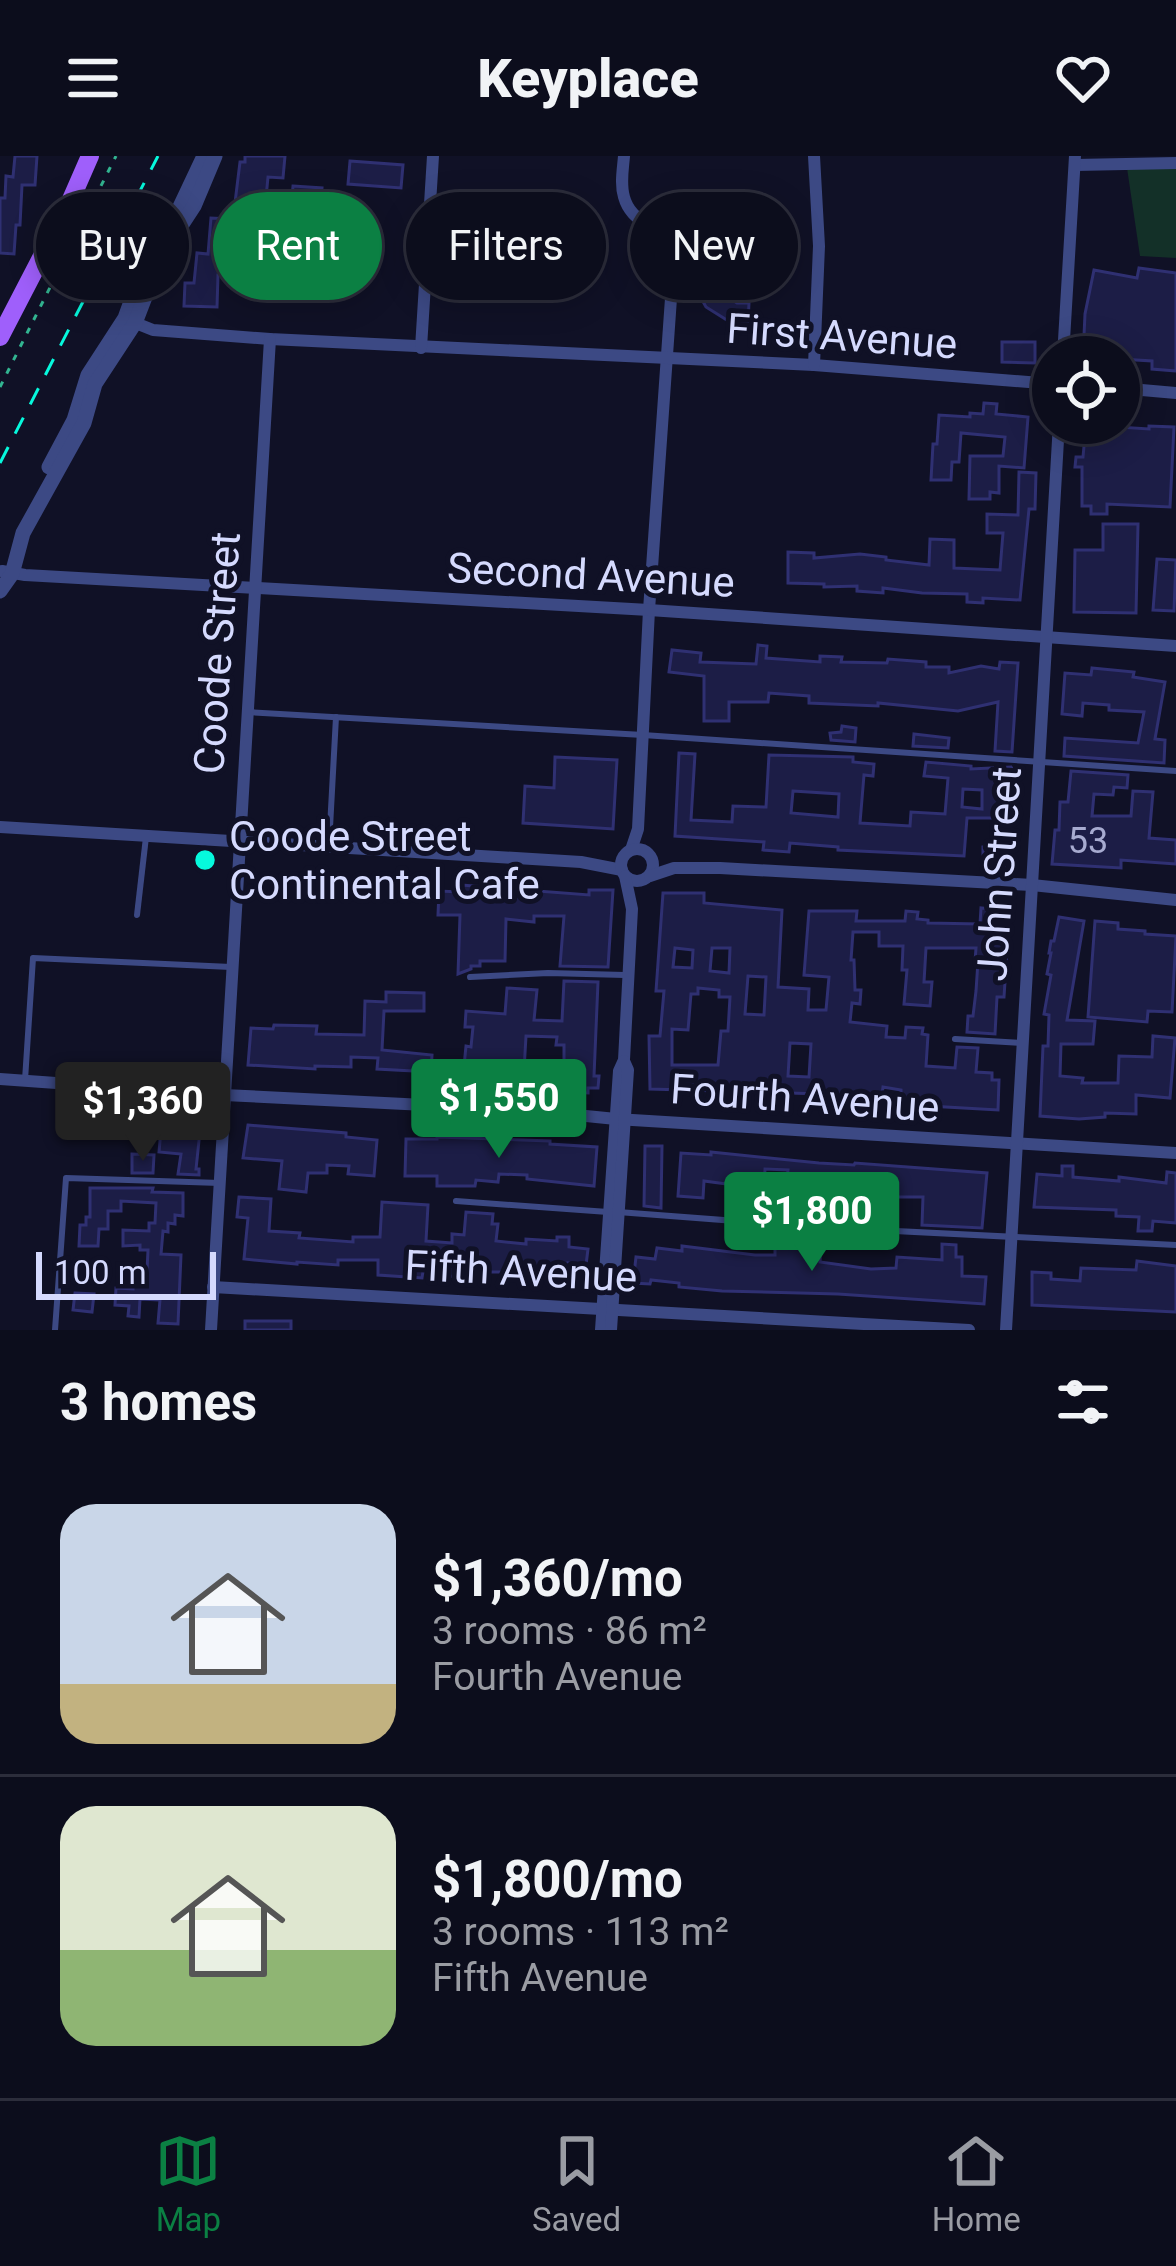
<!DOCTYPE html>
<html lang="en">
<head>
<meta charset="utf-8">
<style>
	:root { --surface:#0c0d1c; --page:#1a1b29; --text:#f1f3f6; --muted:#9a9ca3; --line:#2c2d3b; --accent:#0b8043 }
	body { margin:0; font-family:Roboto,sans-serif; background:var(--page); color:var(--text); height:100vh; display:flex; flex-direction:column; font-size:45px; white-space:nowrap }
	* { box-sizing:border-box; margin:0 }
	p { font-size:39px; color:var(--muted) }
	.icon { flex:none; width:66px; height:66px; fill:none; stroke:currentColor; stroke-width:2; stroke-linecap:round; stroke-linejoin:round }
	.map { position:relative; height:1174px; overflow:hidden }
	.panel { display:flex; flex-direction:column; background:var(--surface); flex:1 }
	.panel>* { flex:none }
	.hud { position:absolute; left:36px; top:36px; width:1104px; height:108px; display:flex; gap:24px }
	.buttons { position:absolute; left:1032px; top:180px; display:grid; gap:24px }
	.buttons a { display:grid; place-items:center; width:108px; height:108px; border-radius:50%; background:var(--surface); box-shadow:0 6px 30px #0003,0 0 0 3px var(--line); font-size:60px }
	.scale { position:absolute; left:36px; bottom:30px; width:180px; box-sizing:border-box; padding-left:12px; border:6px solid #d5dafe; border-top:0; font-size:33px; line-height:42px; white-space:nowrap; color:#d5dafe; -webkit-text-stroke:9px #101126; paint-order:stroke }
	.price { position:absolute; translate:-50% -102px; padding:0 27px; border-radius:12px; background:var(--accent); color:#fff; font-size:39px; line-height:78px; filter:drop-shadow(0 3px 6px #0008) }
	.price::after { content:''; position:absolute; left:50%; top:72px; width:36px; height:27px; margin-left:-18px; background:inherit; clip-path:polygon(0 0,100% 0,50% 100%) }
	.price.active { background:#222; color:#fff }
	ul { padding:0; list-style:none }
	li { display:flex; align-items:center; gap:36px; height:300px; padding:0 60px }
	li+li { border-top:3px solid var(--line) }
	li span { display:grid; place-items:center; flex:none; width:336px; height:240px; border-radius:36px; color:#555 }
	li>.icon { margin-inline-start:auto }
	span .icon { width:144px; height:144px; fill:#fffc; stroke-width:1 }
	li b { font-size:51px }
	h2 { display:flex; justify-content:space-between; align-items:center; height:144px; padding:0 60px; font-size:51px }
	.pill { padding:0 42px; border-radius:54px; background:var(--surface); box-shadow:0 6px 30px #0003,0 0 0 3px var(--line); font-size:42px; line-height:108px }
	.pill.active { background:var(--accent); color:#fff }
	header { display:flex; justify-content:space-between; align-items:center; height:156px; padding:0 60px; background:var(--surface); font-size:54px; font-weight:800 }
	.dock { display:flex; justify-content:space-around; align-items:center; height:168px; border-top:3px solid var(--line); background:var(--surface); font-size:33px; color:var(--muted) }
	.dock a { display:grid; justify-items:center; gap:6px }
	.dock .active { color:var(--accent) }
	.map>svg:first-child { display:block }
	.green { fill:#133028 }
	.building { fill:#1c1d46; stroke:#2f3072; stroke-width:3; fill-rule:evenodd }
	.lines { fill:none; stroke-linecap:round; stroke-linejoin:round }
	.path { stroke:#32b591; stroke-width:3; stroke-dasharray:6 9; stroke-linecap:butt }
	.service { stroke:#3c4984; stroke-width:6 }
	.minor { stroke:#3c4984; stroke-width:12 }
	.tertiary { stroke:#3c4984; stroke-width:15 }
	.primary { stroke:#9f5ffb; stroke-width:18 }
	.rail { stroke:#06f9dd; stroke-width:3; stroke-dasharray:18 15; stroke-linecap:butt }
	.poi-dot { fill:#06f9dd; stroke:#101126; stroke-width:4.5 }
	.labels { text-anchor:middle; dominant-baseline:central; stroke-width:10; stroke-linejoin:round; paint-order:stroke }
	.number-label { font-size:36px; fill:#a7abd0 }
	.street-label { font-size:42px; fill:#d5dafe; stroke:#101126 }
	.poi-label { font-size:42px; fill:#d5dafe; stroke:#101126; text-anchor:start }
</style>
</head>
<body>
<header><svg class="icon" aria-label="menu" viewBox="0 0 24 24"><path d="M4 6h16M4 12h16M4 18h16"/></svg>Keyplace<svg class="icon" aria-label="heart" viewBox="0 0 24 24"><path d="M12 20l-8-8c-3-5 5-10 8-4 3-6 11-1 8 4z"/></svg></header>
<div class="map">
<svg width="1176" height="1174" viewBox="0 0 1176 1174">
	<rect width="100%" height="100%" fill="#101126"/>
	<path class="green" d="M1126,5h50v97l-36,-2z"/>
	<g class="building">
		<path d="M15,0h22l-2,29h-13l-2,40h-4l-2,29 -14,-1v-55h5l1,-22 7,1z"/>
		<path d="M245,0h40l-2,22 -15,-1 -3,31 -17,-2 -3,35h-7l-3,35 -17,-1 -1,32 -33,-1 1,-23h9l3,-30 11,1 3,-36 22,1 7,-57h5z"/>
		<path d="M350,5l53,4 -2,23 -53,-4z"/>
		<path d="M293,30l29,2 -1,11 -29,-1z"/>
		<path d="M692,107l21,1 -1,12 10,17 15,10h12l-1,20 -18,-1 -24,-15 -15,-27z"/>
		<path d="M1139,112l37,5v98l-24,-2v-8l-32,-2v-2h-37l2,-43 9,-44 43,8z"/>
		<path d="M1002,186h33v21l-33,-1z"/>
		<path d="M984,247l13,1 -1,10 32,3 -4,51 -25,-2v27l-9,-1v7h-21l1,-43h33l2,-19 -44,-4 -2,29h-7l-1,18h-20l2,-36h4l2,-29 31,2v-4l13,1z"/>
		<path d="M1086,269l63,4v-3l25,1 -4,80 -63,-3v10h-16v-8h-9v-39h-7l1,-10h7z"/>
		<path d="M1019,316l17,1 -1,36h-6l-9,91 -37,-2v5l-16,-1v-8l-45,-1 -39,-5v5l-26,-2v-5l-33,1v-3l-36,-1v-31l26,1v5l46,-4 26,3v3l43,5 1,-26 24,1v28l46,2 3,-37h-16v-19l31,1z"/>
		<path d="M1103,368h35l-2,89 -62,-1 1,-62h28z"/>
		<path d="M1157,403l19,1 -2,51 -21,-1z"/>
		<path d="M758,489l9,1 -1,12 54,4v-6l22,1 -1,5 46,1 1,-4 38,3v5h23v6l32,-7 18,3 1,-7 18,1 -6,89 -17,-1 3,-49 -40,9 -80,-8v3l-69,-3v-7l-40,-3 -1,9h-39v19h-25v-45l-35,-4 3,-22 29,3 -1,9 56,2z"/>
		<path d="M1092,512l42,4 -1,5 32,5 -10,57 10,1 -1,23 -100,-7 1,-18 73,5 6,-31 -35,-2v-5l-26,-2 -1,13 -20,-2 3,-41 26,2z"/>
		<path d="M842,570l14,2 -1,14 -24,-2 -1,-7 11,-1z"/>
		<path d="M914,578l35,4 -1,10 -35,-2z"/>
		<path d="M679,597l16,1 -4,66 41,2 1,-16 33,1 3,-52 84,2v5l21,2 -1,12 -9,-1 -4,48 50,3 1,-14 34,2 3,-36 -24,-2 2,-14 45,4v3l40,-2 2,3 -2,48h-44l-3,38 -126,-6v-3l-48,-4 -1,9 -26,-2 1,-8 -89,-6zM963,633l19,1v19l-20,-2zM793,635l46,3 -1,23 -47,-4z"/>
		<path d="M555,601l62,3 -4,69 -90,-6 2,-37 29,2z"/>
		<path d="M1071,615l57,4 -1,13 -13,-1 -1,8 -19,-1 -2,22h39l2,-25 20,1 -4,46 27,2v24l-55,-4v8l-69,-4 3,-34h4l1,-28h8z"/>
		<rect x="983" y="691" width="21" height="21"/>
		<path d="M461,729l128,10v-5h24l-5,77 -48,-1 4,-50h-30v6l-28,-3 -1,42h-25v5h-9v3l-13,5 2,-59h-22l1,-24 21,1z"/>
		<path d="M663,737h41v10l78,7 -4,77 31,2 -1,21h18l3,-33 -25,-2 5,-64h48l-1,10h49l1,-10 12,1 -1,7 11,1v3l52,1 1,-16 11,1v3l7,1v5h4l-1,18h6l-4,61h-7l-2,37 -28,-2 1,-16h5l3,-25 2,-30h-3l1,-13h-50l-2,34h8l-2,24 -26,-2 3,-34h-5l1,-24h-24v-14h-26l-2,28h3l1,30h6l-1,14 -8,-1 -2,19 37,4 -1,11 19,1 1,-11 17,1 -1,6 6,1 -2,31 29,2 2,-21 21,1 -2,24 16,1v7h7l-1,30 -69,-4 1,-4 -29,-2v-10l-18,-3 -2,14 -58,-3v-4l-173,-5 -1,-53h11l4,-45h-8zM675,792l18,2 -1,18 -19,-1zM712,792h18l-1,25 -19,-2zM748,820l18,1 -2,38 -19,-1zM698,832l21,2v7h11l-2,34h-7l-3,34h-46v-36l16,1 3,-36h7zM790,887l21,1 -2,33 -21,-1z"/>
		<path d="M1059,761l25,4 -17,99 28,1 -2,23h-32l-1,32 23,2 -1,5h36l1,-27 33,1 1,-21 22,2 -5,60 -34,-3v19l-31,-1v4l-26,2 -39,-3 3,-70h5l1,-31 -5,-1 7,-39 -4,-1 4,-21h-2l2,-12h3z"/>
		<path d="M1095,765l23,2v6l27,2v3l31,2 -4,76 -24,-1 -1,11 -59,-5z"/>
		<path d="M564,825l34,1 -4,94h5l-1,12h-10v5l-46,-2v-17h22v-29h-8l1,-8 -31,-1 -3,52 -52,1 1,-13h-9l3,-30 5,1 2,-20h-8l1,-16 39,3 2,-26 30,2 -3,30 28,1z"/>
		<path d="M386,836l38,1v18h-40l-2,39 50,5 -1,17 -54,-3 1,-11 -27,-1v10l-36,-1v3l-67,-4 3,-37 22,1 1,-4 43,1 -1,8 48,1 1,-34 21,1z"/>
		<path d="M162,963l39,3 -5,47h3v6l-21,-1 3,-20 -22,-2z"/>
		<path d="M248,969l98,8v4l31,3 -3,36 -26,-2 1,-8 -22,-1v8h-19l-2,19 -27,-3 3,-28 -39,-3z"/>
		<path d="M437,981l113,4v3l47,3 -3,39 -67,-7v-4l-28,-1 -1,8 -22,-2 -1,6h-38v-10h-32l1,-37h31z"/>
		<path d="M645,990h17l-1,62 -17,-2z"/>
		<path d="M711,996l108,11 35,2 1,-2 132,10 -5,55 -60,-3 1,-28h-50l-1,5 -41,-2 -2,20 -16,-1 2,-18 -30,-4 3,-27 -23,-1 -1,20 -60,-8 -1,17 -25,-2 3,-43 30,2z"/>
		<path d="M132,998l22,1 -1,18h-21z"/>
		<path d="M1062,1010h11v11l46,4v-4l47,6 1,-11 9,1v50l-23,-2 -1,10h-14l1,-14 -23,-1v-6l-82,-3 3,-33 25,2z"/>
		<path d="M90,1032h63l-1,4 31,1v23l-8,-1v9l-7,-1v9l-5,-1 -2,23 20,1 -3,69 -20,-1 2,-23 -20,-1 -1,18 -11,-1 1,-10 -14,-1 1,-17 17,1v-11l6,1v-8h8l1,-21h-8v-5l-17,1v-16l26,1v-8h6l1,-20 -35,-2v10h-13v18h-9l-1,17h-19l1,-21h6v-8h4z"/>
		<path d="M239,1041l32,2 -2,32 31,2 -1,5 54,4v-5h27l2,-35 46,3 -2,36 26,2v-9l12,1 2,-23 27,2 -1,10h6l-2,17 30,3v-5l31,2v-4h12v10l19,2 -2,16 -18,-2v17h-20v-5l-34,-3h-46l-1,6 -18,-2 1,-9 -26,-2 -2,13 -44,-3v-15h-40v5l-41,-3v2l-53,-5 4,-41 -11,-1z"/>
		<path d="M801,1086l20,1 -1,19 51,7 25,-1 1,-11 45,3v-16l14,1v12h6v19l24,1 -2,27 -146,-10 -116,-3 -43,-4v-4l-28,-3 -1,4 -17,-1 3,-26 19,2 2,-11 25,3v-5l73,9h20v-11h25z"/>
		<path d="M1137,1105l39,5v46l-144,-7v-33l19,1v6l29,2 1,-13 55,2z"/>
		<path d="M75,1137l19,1 -2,18 -19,-2z"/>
		<rect x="245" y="1165" width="46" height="9"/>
	</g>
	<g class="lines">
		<path class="path" d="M0,231l116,-231"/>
		<g class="service">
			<path d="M246,556l397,23 533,36"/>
			<path d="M329,690l7,-129"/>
			<path d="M137,759l9,-78"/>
			<path d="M470,821l78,-4 77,2"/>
			<path d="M955,883l66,4"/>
			<path d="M25,924l8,-122 198,9"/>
			<path d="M456,1045l152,11"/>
			<path d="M618,1056l197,15 361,18"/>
			<path d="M55,1174l11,-152 154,5"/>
		</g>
		<g class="minor">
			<path d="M624,0c-1,13 -4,28 0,41 9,33 46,25 49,73l-24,340 -11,219 -7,21"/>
			<path d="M1075,9l101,-2"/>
			<path d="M128,164l25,10 117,9 544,26 239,19"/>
			<path d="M421,192l12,-192"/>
			<path d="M1063,201l12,-201"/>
			<path d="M814,209l5,-119 -5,-90"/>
			<path d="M1119,232l57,5"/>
			<path d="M2,415l23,4 624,35 527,36"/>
			<path d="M0,671l581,35 41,8"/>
			<circle cx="637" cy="709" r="16"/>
			<path d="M650,720l24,-8h46l312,17 144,15"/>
			<path d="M0,923l224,16 302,15 90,9 560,34"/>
			<path d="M213,1131l756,43"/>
			<path d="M211,1174l59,-991"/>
			<path d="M601,1174l18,-259 5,-11 8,-151 -7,-33"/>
			<path d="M611,1174l17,-260 -4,-9"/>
			<path d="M1006,1174l53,-907"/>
		</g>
		<g class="tertiary">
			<path d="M49,311l25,-47 14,-45 37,-57 22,-61 24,-31 33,-70"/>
			<path d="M0,435l12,-17 11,-41 61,-110 11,-39 40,-61 25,-65 34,-52 21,-50"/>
		</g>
		<path class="primary" d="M0,181l69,-133 21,-48"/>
		<path class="rail" d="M0,307l158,-307"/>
	</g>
	<circle class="poi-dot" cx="205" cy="704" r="12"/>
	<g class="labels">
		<g class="number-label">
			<text x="1088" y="685">53</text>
		</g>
		<g class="street-label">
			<text transform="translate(842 180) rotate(4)">First Avenue</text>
			<text transform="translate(591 419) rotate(3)">Second Avenue</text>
			<text transform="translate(217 497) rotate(-86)">Coode Street</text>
			<text transform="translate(999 718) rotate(-86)">John Street</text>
			<text transform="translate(805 942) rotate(4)">Fourth Avenue</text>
			<text transform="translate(521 1115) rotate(3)">Fifth Avenue</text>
		</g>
		<g class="poi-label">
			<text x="229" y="680">Coode Street<tspan x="229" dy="48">Continental Cafe</tspan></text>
		</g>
	</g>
</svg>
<div class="buttons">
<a><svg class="icon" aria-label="locate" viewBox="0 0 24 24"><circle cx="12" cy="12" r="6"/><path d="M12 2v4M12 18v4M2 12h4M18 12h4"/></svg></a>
</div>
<div class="scale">100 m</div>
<b class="price" style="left:499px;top:1005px">$1,550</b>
<b class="price active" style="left:143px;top:1008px">$1,360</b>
<b class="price" style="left:812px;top:1118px">$1,800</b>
<div class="hud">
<a class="pill">Buy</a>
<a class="pill active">Rent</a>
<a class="pill">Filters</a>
<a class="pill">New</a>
</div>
</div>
<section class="panel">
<h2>3 homes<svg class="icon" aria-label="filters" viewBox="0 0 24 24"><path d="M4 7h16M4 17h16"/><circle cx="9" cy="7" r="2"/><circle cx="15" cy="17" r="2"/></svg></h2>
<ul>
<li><span style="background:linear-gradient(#c9d6e8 75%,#c2b280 0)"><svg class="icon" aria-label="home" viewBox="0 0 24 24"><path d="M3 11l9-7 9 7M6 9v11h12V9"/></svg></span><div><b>$1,360/mo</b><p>3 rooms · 86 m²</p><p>Fourth Avenue</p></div></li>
<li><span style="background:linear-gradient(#dfe7d0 60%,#8fb573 0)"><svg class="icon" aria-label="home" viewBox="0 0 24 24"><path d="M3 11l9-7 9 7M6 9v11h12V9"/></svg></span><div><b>$1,800/mo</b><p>3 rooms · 113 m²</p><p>Fifth Avenue</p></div></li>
</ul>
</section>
<nav class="dock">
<a class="active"><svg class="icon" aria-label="map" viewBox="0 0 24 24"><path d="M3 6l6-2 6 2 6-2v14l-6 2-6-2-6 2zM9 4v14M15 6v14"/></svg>Map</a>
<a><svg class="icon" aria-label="saved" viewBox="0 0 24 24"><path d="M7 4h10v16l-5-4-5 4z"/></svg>Saved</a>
<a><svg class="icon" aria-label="home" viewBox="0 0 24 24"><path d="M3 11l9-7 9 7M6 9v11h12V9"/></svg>Home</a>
</nav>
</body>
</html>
